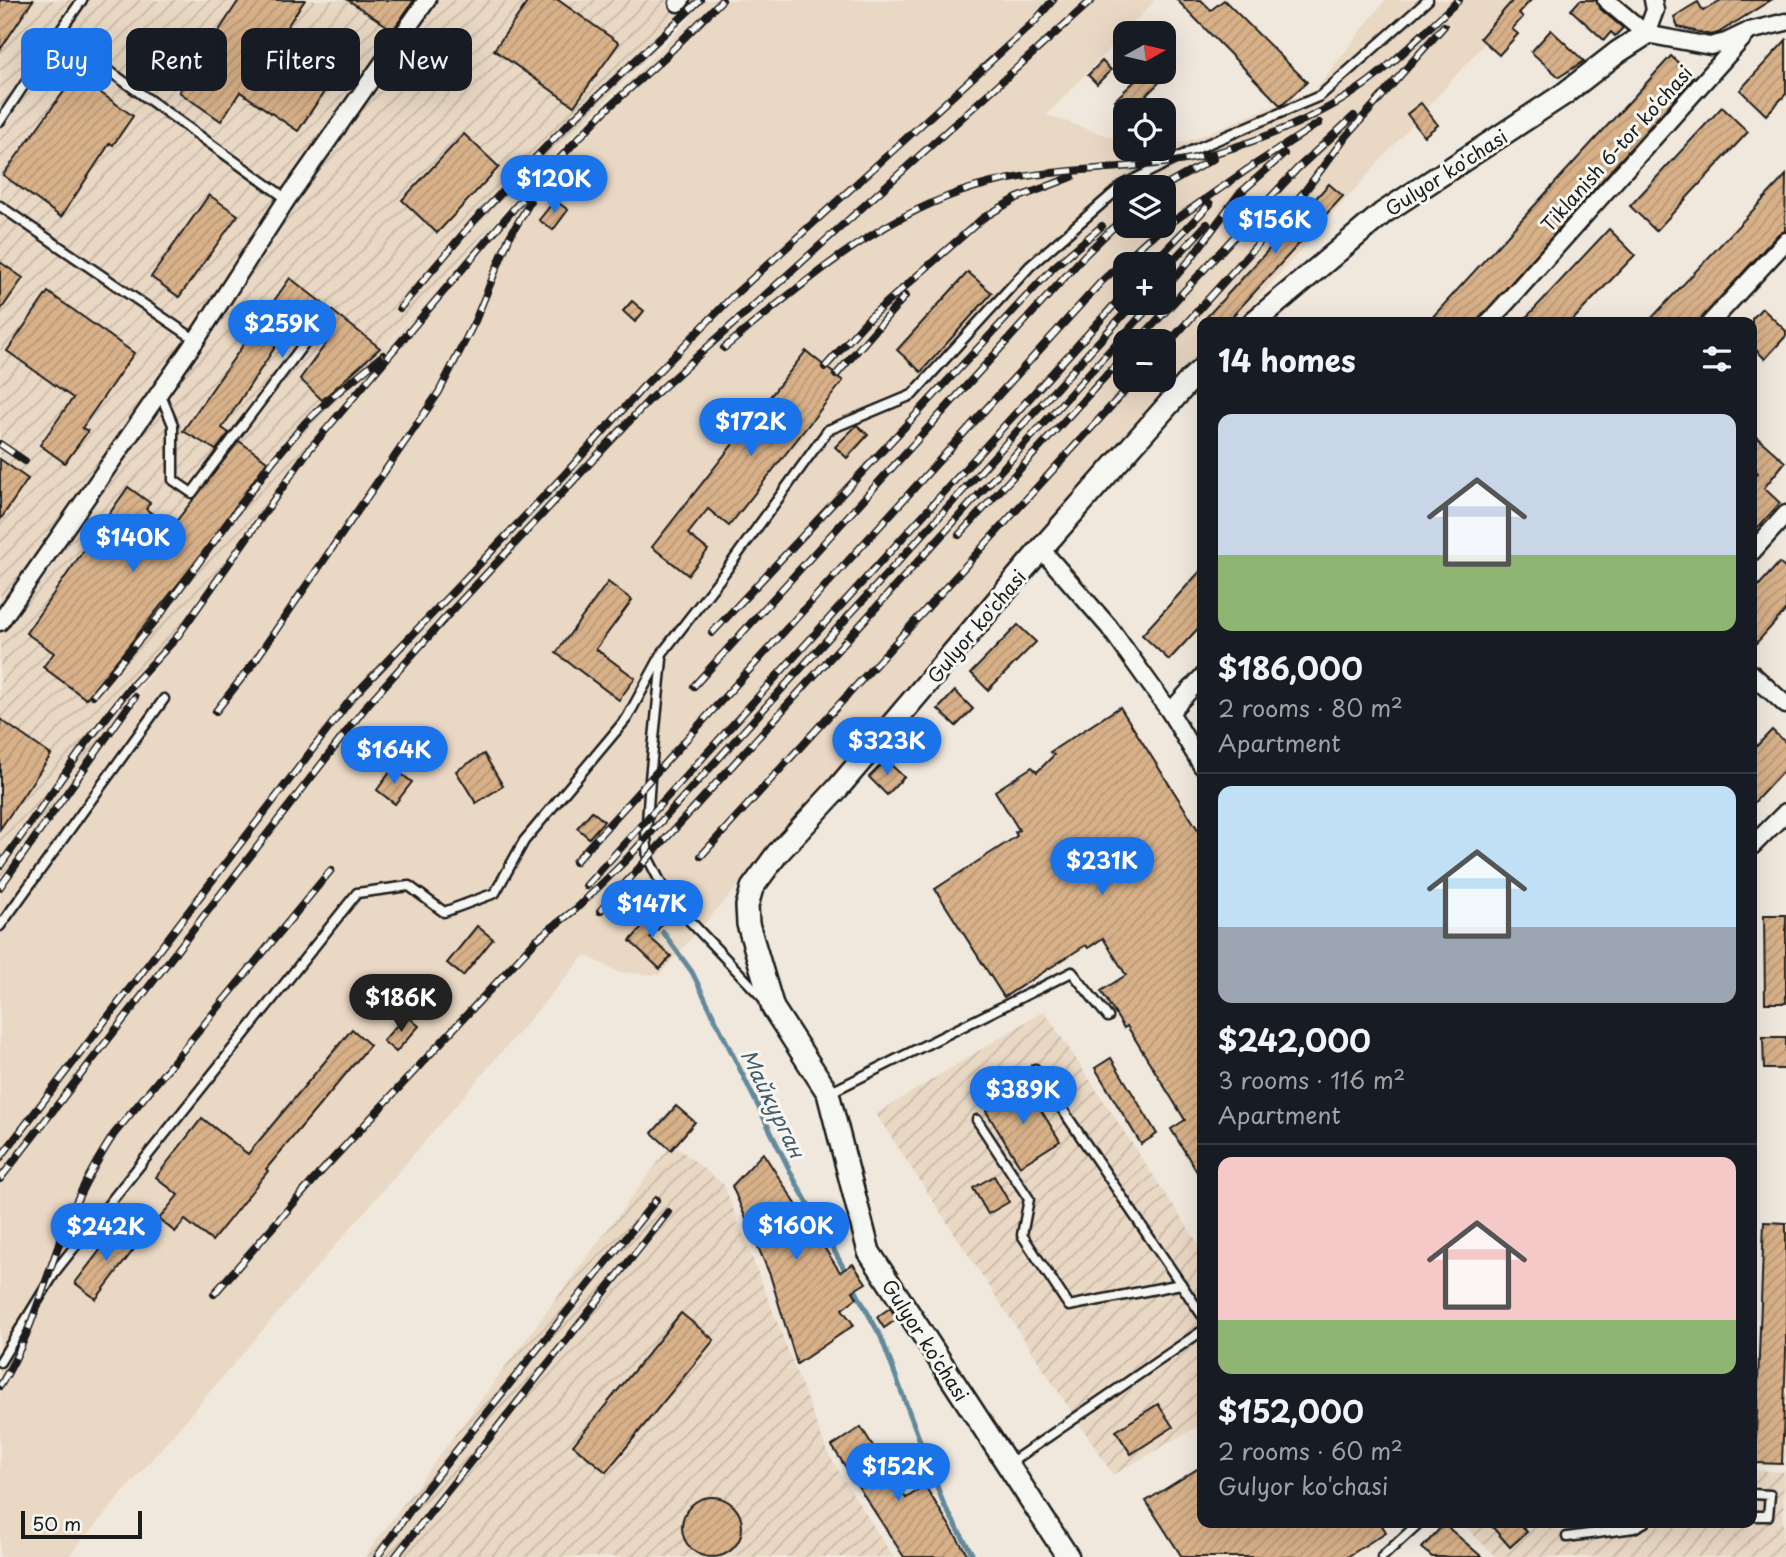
<!DOCTYPE html>
<html lang="en">
<head>
<meta charset="utf-8">
<style>
	:root { --surface:#171b24; --page:#20242c; --text:#f1f3f6; --muted:#9ea1a6; --line:#363941; --accent:#1a73e8 }
	body { margin:0; font-family:"Playpen Sans",sans-serif; background:var(--page); color:var(--text); height:100vh; display:flex; flex-direction:column; font-size:26px; white-space:nowrap }
	* { box-sizing:border-box; margin:0 }
	p { font-size:23px; color:var(--muted) }
	.icon { flex:none; width:38px; height:38px; fill:none; stroke:currentColor; stroke-width:2; stroke-linecap:round; stroke-linejoin:round }
	.map { position:relative; flex:1; overflow:hidden }
	.side { position:absolute; left:1197px; top:317px; width:560px; height:1211px; display:flex; flex-direction:column; background:var(--surface); border-radius:14px; box-shadow:0 7px 28px #0002 }
	.side>* { flex:none }
	.hud { position:absolute; left:21px; top:28px; width:665px; height:63px; display:flex; gap:14px }
	.needle { width:46px; rotate:82deg }
	.tools { position:absolute; left:1113px; top:21px; display:grid; gap:14px }
	.tools a { display:grid; place-items:center; width:63px; height:63px; border-radius:14px; background:var(--surface); box-shadow:0 7px 28px #0002; font-size:35px }
	.scale { position:absolute; left:21px; bottom:18px; width:121px; box-sizing:border-box; padding-left:7px; border:4px solid #1c1c1c; border-top:0; font-size:19px; line-height:24px; white-space:nowrap; color:#1c1c1c; -webkit-text-stroke:5px #f6f6f2; paint-order:stroke }
	.price { position:absolute; translate:-50% -60px; padding:0 16px; border-radius:24px; background:var(--accent); color:#fff; font-size:23px; line-height:46px; filter:drop-shadow(0 2px 4px #0008) }
	.price::after { content:''; position:absolute; left:50%; top:42px; width:21px; height:16px; margin-left:-10px; background:inherit; clip-path:polygon(0 0,100% 0,50% 100%) }
	.price.active { background:#222; color:#fff }
	ul { padding:0; list-style:none }
	li { display:grid; align-content:center; gap:14px; height:371px; padding:0 21px }
	li+li { border-top:2px solid var(--line) }
	li span { display:grid; place-items:center; height:217px; border-radius:14px; color:#555 }
	li>.icon { margin-inline-start:auto }
	span .icon { width:126px; height:126px; fill:#fffc; stroke-width:1 }
	li b { font-size:30px }
	h2 { display:flex; justify-content:space-between; align-items:center; height:84px; padding:0 21px; font-size:30px }
	.tag { padding:0 24px; border-radius:14px; background:var(--surface); box-shadow:0 7px 28px #0002; font-size:24px; line-height:63px }
	.tag.active { background:var(--accent); color:#fff }
	.map>svg:first-child { display:block }
	.built { fill:#e9d8c4; fill-rule:evenodd }
	.industrial { fill:url(#industrial-furrows) }
	.lines { fill:none; stroke-linecap:round; stroke-linejoin:round }
	.stream { stroke:#62899c; stroke-width:5 }
	.building { fill:url(#building-hatch); stroke:#1c1c1c; stroke-width:2 }
	.lane-casing { stroke:#1c1c1c; stroke-width:13 }
	.street-casing { stroke:#1c1c1c; stroke-width:21 }
	.secondary-casing { stroke:#1c1c1c; stroke-width:26 }
	.lane { stroke:#f6f6f2; stroke-width:8 }
	.street { stroke:#f6f6f2; stroke-width:16 }
	.secondary { stroke:#f6f6f2; stroke-width:21 }
	.rail-casing { stroke:#1c1c1c; stroke-width:8 }
	.rail { stroke:#f6f6f2; stroke-width:5; stroke-dasharray:16; stroke-linecap:butt }
	.labels { text-anchor:middle; dominant-baseline:central; stroke-width:6; stroke-linejoin:round; paint-order:stroke }
	.street-label { font-size:19px; fill:#1c1c1c; stroke:#f6f6f2 }
	.water-label { font-size:21px; font-style:italic; fill:#455b67; stroke:#f6f6f2 }
</style>
</head>
<body>
<div class="map">
<svg width="1786" height="1557" viewBox="0 0 1786 1557">
	<defs>
		<pattern id="industrial-furrows" width="10" height="10" patternUnits="userSpaceOnUse" patternTransform="scale(1.75)"><rect width="10" height="10" fill="#e9d8c4"/><path d="M-1 1l2-2M0 10L10 0M9 11l2-2" fill="none" stroke="#c7b9a8"/></pattern>
		<pattern id="building-hatch" width="6" height="6" patternUnits="userSpaceOnUse" patternTransform="scale(1.75)"><rect width="6" height="6" fill="#d8b189"/><path d="M-1 1l2-2M0 6l6-6M5 7l2-2" fill="none" stroke="#b99876"/></pattern>
	</defs>
	<rect width="100%" height="100%" fill="#f0e8dd"/>
	<filter id="ink" filterUnits="userSpaceOnUse"><feTurbulence type="fractalNoise" baseFrequency=".0143" numOctaves="2"/><feDisplacementMap in="SourceGraphic" scale="14" xChannelSelector="R" yChannelSelector="G"/><feConvolveMatrix kernelMatrix="1 2 1 2 8 2 1 2 1" color-interpolation-filters="sRGB"/></filter>
	<g filter="url(#ink)">
		<path class="built" d="M701,0h454l-108,115 78,27v7h39v-7h21l131,-53 69,-89h138l-286,322h-35v40l-543,613 -41,-3 -33,-17 -517,602h-68v-675l401,-553 151,-170 137,-140zM1125,187h39v39h-39zM1125,264h39v39h-39zM1125,341h39v39h-39z"/>
		<g class="industrial">
			<path d="M0,0h669l18,17 -135,140 -152,172 -400,549z"/>
			<path d="M1044,1011l158,238v175l-89,51 -237,-361z"/>
			<path d="M672,1143l52,42 104,269 65,103h-529z"/>
			<path d="M1752,1470l32,2 -1,85h-287l-34,-34 290,-1z"/>
		</g>
		<g class="lines">
			<g class="stream">
				<path d="M663,932l29,40 101,205 54,97"/>
				<path d="M853,1286l28,51 63,168 30,52"/>
			</g>
		</g>
		<g class="building">
			<path d="M0,0h33l-33,50z"/>
			<path d="M239,0h66l-27,40 56,37 -36,54 -58,-39 -19,29 -42,-29z"/>
			<path d="M348,0h66l-21,30z"/>
			<path d="M529,0h29l61,43 -45,63 -80,-56z"/>
			<path d="M1177,0h24l10,10 13,-10 83,82 -26,24z"/>
			<path d="M1513,0h18l-12,13 4,4 -11,12 6,5 -19,21 -19,-17z"/>
			<path d="M1580,0h16l3,8 24,20 -8,8 -4,-4 -7,8 -33,-30z"/>
			<path d="M1721,0h50l-53,33 -7,2 -33,-8 -4,-10 12,-8 12,-7 5,9z"/>
			<path d="M1551,30l33,31 -25,16 -28,-25z"/>
			<path d="M1786,40v54l-20,21 -26,-25z"/>
			<path d="M1671,56l23,21 -215,242 -3,3h-48z"/>
			<path d="M1102,61l9,9 -14,14 -9,-9z"/>
			<path d="M1144,72h26l-39,38 -6,1 -10,-11z"/>
			<path d="M76,75l57,41 -20,29 -3,-2 -49,74 -58,-42z"/>
			<path d="M1421,103l17,22 -14,11 -17,-22z"/>
			<path d="M1722,107l26,25 -92,99 -26,-25z"/>
			<path d="M464,134l35,33 -62,66 -35,-33z"/>
			<path d="M1786,175l-1,56 -7,3 -80,88h-50z"/>
			<path d="M1329,184l14,12 -116,126h-25z"/>
			<path d="M209,195l29,20 -59,82 -28,-20z"/>
			<path d="M555,200l13,10 -15,20 -14,-10z"/>
			<path d="M1609,229l26,26 -24,25 -40,42h-49z"/>
			<path d="M0,262l23,16 -23,33z"/>
			<path d="M968,272l24,21 -71,79 -24,-22z"/>
			<path d="M290,278l90,70 -58,52 -22,-21 30,-41 -32,-26 -76,116 7,5 -13,17 -33,-19z"/>
			<path d="M48,292l86,61 -52,75 6,3 -23,32 -25,-18 33,-47 -66,-47z"/>
			<path d="M632,301l12,10 -9,11 -12,-11z"/>
			<path d="M1762,308l24,23v5l-21,23 -13,-13v-27z"/>
			<path d="M806,351l37,30 -114,145 -21,-17 -20,25 20,16 -20,25 -36,-28z"/>
			<path d="M857,425l11,10 -21,23 -12,-11z"/>
			<path d="M1752,433l33,29 -21,26 16,15 -28,31v-57l1,1 5,-5 -6,-6z"/>
			<path d="M239,441l28,20 -64,92 -117,146 -43,-32 11,-14 -28,-20 102,-146 22,16 -4,6 25,19z"/>
			<path d="M0,459l28,20 -28,41z"/>
			<path d="M1779,563l7,6v41l-34,38v-55z"/>
			<path d="M1202,569v55l-33,36 -27,-25z"/>
			<path d="M608,582l24,18 -36,49 39,29 -16,22 -63,-47z"/>
			<path d="M1018,625l18,17 -48,48 -17,-17z"/>
			<path d="M955,691l18,18 -17,17 -18,-17z"/>
			<path d="M1120,707l82,129v344l-31,-51 14,-9 -58,-94 -3,2 -23,-37 25,-16 -23,-37 -15,10 -2,-3 -82,52 -69,-108 82,-53 -2,-4 4,-2 -24,-39 37,-24 5,5 17,-17 -4,-3z"/>
			<path d="M0,719l51,36 -51,74z"/>
			<path d="M1772,730l14,13v25l-34,37v-54z"/>
			<path d="M484,754l19,32 -27,17 -20,-32z"/>
			<path d="M886,760l18,17 -17,18 -18,-18z"/>
			<path d="M393,768l19,14 -17,22 -18,-14z"/>
			<path d="M592,811l12,10 -15,17 -12,-10z"/>
			<path d="M658,909l10,9 -18,20 21,18 -11,13 -30,-28z"/>
			<path d="M1764,915h22v88h-21z"/>
			<path d="M477,926l16,13 -30,37 -16,-13z"/>
			<path d="M406,1015l13,11 -23,26 -13,-11z"/>
			<path d="M352,1029l18,16 -104,124 2,2 -56,70 -27,-21 -10,12 -16,-13 19,-24 -22,-18 46,-59 46,36z"/>
			<path d="M1763,1037h23v32h-22z"/>
			<path d="M1111,1058l46,76 -16,10 -46,-76z"/>
			<path d="M1026,1086l34,55 -40,25 -34,-55z"/>
			<path d="M676,1106l19,16 -24,28 -19,-17z"/>
			<path d="M763,1153l77,119 13,-8 13,19 -13,8 4,7 -15,11 12,16 -57,39 -27,-89 -38,-89z"/>
			<path d="M994,1176l15,26 -21,12 -15,-26z"/>
			<path d="M115,1207l10,9 -10,14 -12,-9z"/>
			<path d="M1764,1222l22,1v130l-4,111 -27,-1z"/>
			<path d="M117,1228l21,16 -42,55 -21,-16z"/>
			<path d="M890,1308l7,11 -13,9 -7,-11z"/>
			<path d="M681,1313l33,27 -108,132 -33,-27z"/>
			<path d="M1158,1404l15,23 -42,27 -15,-23z"/>
			<path d="M861,1427l45,71 19,-12 44,71h-65l-72,-111z"/>
			<path d="M1202,1466v56h178l6,10 -39,25h-165l-36,-56z"/>
			<circle cx="712" cy="1527" r="30"/>
			<path d="M1488,1522h30l9,10 -17,15z"/>
			<path d="M1444,1524l38,33h-50l-10,-9z"/>
		</g>
		<g class="lines">
			<g class="lane-casing">
				<g id="lane">
					<path d="M82,0l-24,34 229,165"/>
					<path d="M0,121l58,-87"/>
					<path d="M0,206l196,134"/>
					<path d="M160,393l13,32v55l19,13 114,-152"/>
					<path d="M662,659l-12,120 -4,58 2,21 21,41 94,99"/>
					<path d="M0,926l164,-227"/>
					<path d="M1035,1069l167,246"/>
					<path d="M831,1092l241,-120 36,45"/>
					<path d="M977,1120l52,79 -7,36 47,71 112,-22"/>
					<path d="M0,1362l57,-93 300,-376 52,-7 35,26 51,-19 29,-52 103,-123 36,-66 59,-76 106,-146 84,-35 118,-129 93,-81 68,-34 129,-55 108,-96"/>
					<path d="M1010,1463l192,-132"/>
					<path d="M1752,1494l18,1 -2,21h-16"/>
					<path d="M1567,1537l67,-9 11,-6"/>
					<path d="M1382,1557l38,-35"/>
				</g>
			</g>
			<g class="street-casing">
				<g id="street">
					<path d="M1606,0l40,34 64,12 16,-4 23,-11 37,-9"/>
					<path d="M678,3l3,-3"/>
					<path d="M1646,34l9,-24 -2,-10"/>
					<path d="M1489,322l260,-291"/>
					<path d="M1711,322l75,-81"/>
					<path d="M1041,549l68,78 61,85 32,54"/>
					<path d="M1752,552l34,-38"/>
					<path d="M0,622l196,-282 91,-141 140,-199"/>
					<path d="M1752,674l34,31"/>
					<path d="M1170,712l32,-35"/>
					<path d="M1752,846l34,-34"/>
				</g>
			</g>
			<g class="secondary-casing">
				<g id="secondary">
					<path d="M1254,322l129,-109 181,-119 54,-42 28,-18"/>
					<path d="M1068,1557l-199,-305 -41,-159 -55,-85 -25,-84 -1,-18 5,-18 25,-34 61,-66 203,-239 149,-169 12,-11"/>
				</g>
			</g>
			<use href="#lane" class="lane"/>
			<use href="#street" class="street"/>
			<use href="#secondary" class="secondary"/>
			<g class="rail-casing">
				<g id="rail">
					<path d="M1163,187l50,-28"/>
					<path d="M1152,264l58,-60"/>
					<path d="M1164,270l43,-46"/>
					<path d="M1164,290l25,-29 50,-67 45,-40"/>
					<path d="M400,308l75,-88 94,-97 131,-123"/>
					<path d="M1138,341l159,-172 57,-53"/>
					<path d="M724,348c75,-61 143,-123 236,-156 66,-23 136,-21 204,-29 59,-6 148,-41 196,-75 36,-25 66,-59 99,-88"/>
					<path d="M1164,348l102,-113 39,-44 38,-51 101,-114"/>
					<path d="M825,367l43,-48 115,-101 34,-20 55,-21"/>
					<path d="M836,375l69,-79"/>
					<path d="M0,444l25,17"/>
					<path d="M959,535l166,-180"/>
					<path d="M712,633l342,-366 48,-41"/>
					<path d="M694,686l391,-431 40,-39"/>
					<path d="M93,695l68,-81 112,-153 31,-37 28,-27 51,-42"/>
					<path d="M216,711l36,-46 187,-273 36,-71 34,-83 21,-36"/>
					<path d="M701,856l434,-476"/>
					<path d="M575,862l527,-581 46,-42 100,-70 71,-46"/>
					<path d="M0,866l87,-124 40,-51 50,-54 131,-186 208,-245 58,-63 34,-35 57,-51 57,-57"/>
					<path d="M586,886l539,-593"/>
					<path d="M0,887l135,-190"/>
					<path d="M600,911l553,-608"/>
					<path d="M0,1158l351,-459 214,-225 79,-88 88,-89 303,-276 18,-21"/>
					<path d="M0,1179l368,-475 79,-88 203,-217 442,-399"/>
					<path d="M214,1294l105,-120 217,-234 41,-32 48,-47 509,-558"/>
					<path d="M0,1386c30,-48 44,-103 64,-155 13,-35 30,-66 50,-97l217,-264"/>
					<path d="M377,1557l44,-62 235,-295"/>
					<path d="M395,1557l273,-345"/>
				</g>
			</g>
			<use href="#rail" class="rail"/>
		</g>
	</g>
	<g class="labels">
		<g class="street-label">
			<text transform="translate(1616 148) rotate(-48)">Tiklanish 6-tor ko‘chasi</text>
			<text transform="translate(1446 172) rotate(-33)">Gulyor ko'chasi</text>
			<text transform="translate(976 626) rotate(-50)">Gulyor ko'chasi</text>
			<text transform="translate(926 1340) rotate(57)">Gulyor ko'chasi</text>
		</g>
		<g class="water-label">
			<text transform="translate(774 1103) rotate(64)">Майкурган</text>
		</g>
	</g>
</svg>
<div class="tools">
<a><svg class="needle" viewBox="-14 -14 28 28"><path d="M0-13l5 13h-10z" fill="#e53935"/><path d="M0 13l5-13h-10z" fill="#9ea1a6"/></svg></a>
<a><svg class="icon" aria-label="locate" viewBox="0 0 24 24"><circle cx="12" cy="12" r="6"/><path d="M12 2v4M12 18v4M2 12h4M18 12h4"/></svg></a>
<a><svg class="icon" aria-label="layers" viewBox="0 0 24 24"><path d="M12 4l9 5-9 5-9-5zM3 14l9 5 9-5"/></svg></a>
<a>+</a>
<a>−</a>
</div>
<div class="scale">50 m</div>
<b class="price" style="left:554px;top:215px">$120K</b>
<b class="price" style="left:1275px;top:256px">$156K</b>
<b class="price" style="left:282px;top:360px">$259K</b>
<b class="price" style="left:751px;top:458px">$172K</b>
<b class="price" style="left:133px;top:574px">$140K</b>
<b class="price" style="left:887px;top:777px">$323K</b>
<b class="price" style="left:394px;top:786px">$164K</b>
<b class="price" style="left:1102px;top:897px">$231K</b>
<b class="price" style="left:652px;top:940px">$147K</b>
<b class="price active" style="left:401px;top:1034px">$186K</b>
<b class="price" style="left:1023px;top:1126px">$389K</b>
<b class="price" style="left:796px;top:1262px">$160K</b>
<b class="price" style="left:106px;top:1263px">$242K</b>
<b class="price" style="left:898px;top:1503px">$152K</b>
<div class="hud">
<a class="tag active">Buy</a>
<a class="tag">Rent</a>
<a class="tag">Filters</a>
<a class="tag">New</a>
</div>
<section class="side">
<h2>14 homes<svg class="icon" aria-label="filters" viewBox="0 0 24 24"><path d="M4 7h16M4 17h16"/><circle cx="9" cy="7" r="2"/><circle cx="15" cy="17" r="2"/></svg></h2>
<ul>
<li><span style="background:linear-gradient(#c9d6e8 65%,#8fb573 0)"><svg class="icon" aria-label="home" viewBox="0 0 24 24"><path d="M3 11l9-7 9 7M6 9v11h12V9"/></svg></span><div><b>$186,000</b><p>2 rooms · 80 m²</p><p>Apartment</p></div></li>
<li><span style="background:linear-gradient(#bfe0f5 65%,#9aa5b1 0)"><svg class="icon" aria-label="home" viewBox="0 0 24 24"><path d="M3 11l9-7 9 7M6 9v11h12V9"/></svg></span><div><b>$242,000</b><p>3 rooms · 116 m²</p><p>Apartment</p></div></li>
<li><span style="background:linear-gradient(#f6c9c9 75%,#8fb573 0)"><svg class="icon" aria-label="home" viewBox="0 0 24 24"><path d="M3 11l9-7 9 7M6 9v11h12V9"/></svg></span><div><b>$152,000</b><p>2 rooms · 60 m²</p><p>Gulyor ko'chasi</p></div></li>
</ul>
</section>
</div>
</body>
</html>
